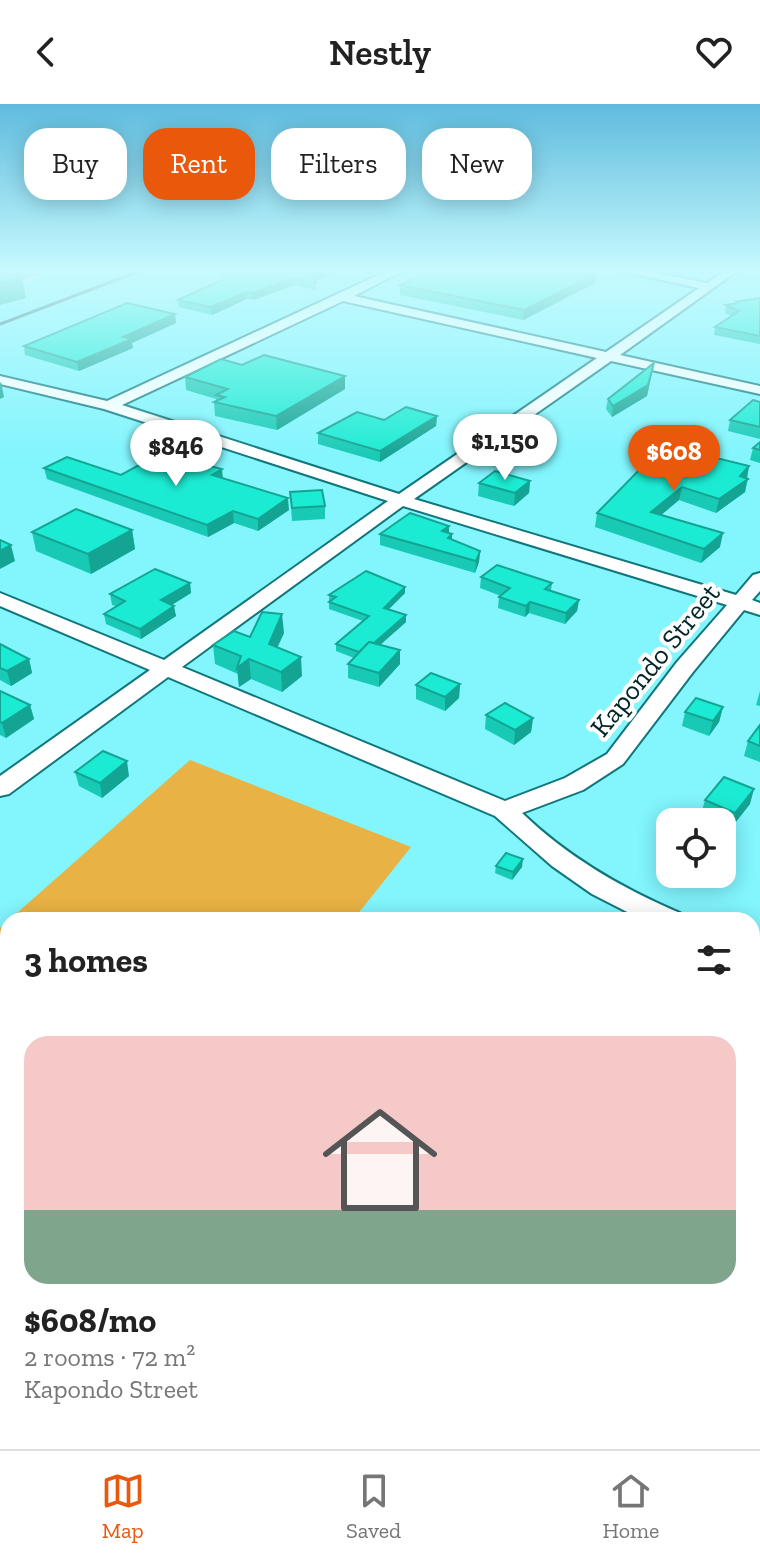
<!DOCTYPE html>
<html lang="en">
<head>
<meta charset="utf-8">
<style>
	:root { --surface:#fff; --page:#f2f2f2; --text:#222; --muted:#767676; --line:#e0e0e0; --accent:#ea580c }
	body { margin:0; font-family:"Zilla Slab",serif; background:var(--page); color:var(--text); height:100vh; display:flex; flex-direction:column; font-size:30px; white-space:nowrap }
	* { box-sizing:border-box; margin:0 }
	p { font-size:26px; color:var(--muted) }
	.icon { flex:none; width:44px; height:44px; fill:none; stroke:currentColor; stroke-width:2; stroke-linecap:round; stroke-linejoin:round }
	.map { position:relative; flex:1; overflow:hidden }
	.details { position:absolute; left:0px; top:808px; width:760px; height:538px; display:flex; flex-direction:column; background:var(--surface); border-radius:24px 24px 0 0; box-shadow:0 4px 20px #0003 }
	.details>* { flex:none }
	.guide { position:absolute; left:24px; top:24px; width:712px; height:72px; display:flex; gap:16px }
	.controls { position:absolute; left:656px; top:704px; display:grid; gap:16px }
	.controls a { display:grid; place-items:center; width:80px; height:80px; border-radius:16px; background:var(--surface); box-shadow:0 4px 20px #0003; font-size:40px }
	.price { position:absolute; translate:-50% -68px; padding:0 18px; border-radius:28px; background:#fff; color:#222; font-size:26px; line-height:52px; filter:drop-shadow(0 2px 4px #0008) }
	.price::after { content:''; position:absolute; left:50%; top:48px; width:24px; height:18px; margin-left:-12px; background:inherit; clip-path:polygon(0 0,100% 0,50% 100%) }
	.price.current { background:var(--accent); color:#fff }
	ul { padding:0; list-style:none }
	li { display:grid; align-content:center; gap:16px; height:424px; padding:0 24px }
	li span { display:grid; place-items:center; height:248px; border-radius:24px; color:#555 }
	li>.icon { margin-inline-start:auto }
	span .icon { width:144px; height:144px; fill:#fffc; stroke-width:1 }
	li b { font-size:34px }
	h2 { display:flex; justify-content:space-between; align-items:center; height:96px; padding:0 24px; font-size:34px }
	.chip { padding:0 28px; border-radius:24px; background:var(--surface); box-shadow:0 4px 20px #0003; font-size:28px; line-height:72px }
	.chip.current { background:var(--accent); color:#fff }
	header { display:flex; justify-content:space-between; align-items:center; height:104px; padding:0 24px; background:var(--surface); font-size:36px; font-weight:600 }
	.dock { display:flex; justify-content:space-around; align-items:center; height:112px; border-top:2px solid var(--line); background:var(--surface); font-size:22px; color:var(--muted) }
	.dock a { display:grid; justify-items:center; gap:4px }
	.dock .current { color:var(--accent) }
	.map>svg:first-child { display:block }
	.green { fill:#e8b244 }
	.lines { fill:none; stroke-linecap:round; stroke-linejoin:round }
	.minor-casing { stroke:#11767c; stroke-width:4 }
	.trunk-casing { stroke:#fff; stroke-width:4 }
	.path { stroke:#459399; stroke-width:6; stroke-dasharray:6 6; stroke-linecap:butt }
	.minor { fill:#fff; fill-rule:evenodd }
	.trunk { fill:#f89796; fill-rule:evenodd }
	.rail { stroke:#255f63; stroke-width:3 }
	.wall { fill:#18cab5 }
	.shaded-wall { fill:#14a494 }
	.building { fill:#1cebd3; stroke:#14a494; stroke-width:2 }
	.labels { text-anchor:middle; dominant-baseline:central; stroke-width:8; stroke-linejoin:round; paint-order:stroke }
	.street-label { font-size:28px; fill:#002427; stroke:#fff }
</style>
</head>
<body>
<header><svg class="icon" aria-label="back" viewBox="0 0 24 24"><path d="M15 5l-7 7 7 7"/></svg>Nestly<svg class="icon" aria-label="heart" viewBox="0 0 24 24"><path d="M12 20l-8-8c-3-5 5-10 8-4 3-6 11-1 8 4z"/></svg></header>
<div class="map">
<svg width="760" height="1345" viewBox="0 0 760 1345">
	<rect width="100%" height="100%" fill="#82f5fd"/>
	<g class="green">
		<path d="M190,656l221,87 -58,73h-344z"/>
		<path d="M8,817v99l-8,-5v-87z"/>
	</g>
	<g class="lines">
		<g class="minor-casing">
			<g id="minor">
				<path d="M391,165h15l-52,27 252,56 93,-64 -88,-19h26l70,14 20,-14h13l-120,86 140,31v8l-149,-33 -197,138 322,96 17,-20 7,-2v18l-8,9 8,3v12l-16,-5 -51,62 -70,92 -40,26 -61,23c46,44 99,75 158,100l4,7h-40l-7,-3 -45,-23 -40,-28 -57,-50 -327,-139 -159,117 -9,2v-20l150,-106 -150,-64v-13l164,67 224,-159 -284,-92 -104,-25v-8l107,25zM343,197l254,57 -198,136 -277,-89zM403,402l324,99 -50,57 -70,92 -42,24 -60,23 -323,-134z"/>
				<path d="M752,837l8,3v22l-8,-3z"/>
			</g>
		</g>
		<g class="trunk-casing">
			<path id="trunk" d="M18,165h29l-2,4 -45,15v-13z"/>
		</g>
		<g class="path">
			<path d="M0,1198l8,3"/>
			<path d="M0,1270l8,8"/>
			<path d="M71,1338l8,7"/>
			<path d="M528,1338l21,7"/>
			<path d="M25,1345l10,-7"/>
		</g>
		<use href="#minor" class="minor"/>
		<use href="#trunk" class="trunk"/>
		<path class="rail" d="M0,220l145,-55"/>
	</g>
	<g class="wall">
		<path d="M221,166h117l-23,11 1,9 -21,-5 -42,15 -6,-1 -35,16 -33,-8 -1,-7 49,-22 -6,-1z"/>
		<path d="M595,179l-72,37 -123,-25v-10z"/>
		<path d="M760,194v46l-46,-9 1,-8 16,-11 -6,-3 1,-8 9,-1v-2z"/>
		<path d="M175,210l1,9 -44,20 1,5 -54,23 -54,-16 -1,-9z"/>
		<path d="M242,261l103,24 -68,41 -62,-14 -1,-14 2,-1v-2l-30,-9 -1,-13z"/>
		<path d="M652,269l-5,23 -35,21 -6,-8 2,-10z"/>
		<path d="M760,298v37l-32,-8 2,-11z"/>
		<path d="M437,312l-1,10 -56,36 -62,-18v-11l66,-13z"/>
		<path d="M760,338v21l-10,-3 3,-12z"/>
		<path d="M648,363l100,12 -3,13 -29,21 -37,-13 -18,15 59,32 -19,16 -106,-36 2,-14z"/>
		<path d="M44,364l77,7 102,4 66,31 -31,21 -24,-8 -26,14 -161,-58z"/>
		<path d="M530,377l-1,12 -15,13 -36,-10 1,-13z"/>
		<path d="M290,388l35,14v13l-33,2z"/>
		<path d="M449,422v7l3,7 28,11 -1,11 -4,11 -95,-28v-11z"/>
		<path d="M132,426l3,19 -44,25 -55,-23 -4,-19z"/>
		<path d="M481,473l71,6 -1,8 28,9 -2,11 -12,13 -36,-11 -4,4 -27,-9 1,-11 2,-1 -21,-8z"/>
		<path d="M190,479l1,10 -19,12 4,11 -35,23 -35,-15 -2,-10 12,-8 -4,-1 -2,-11z"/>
		<path d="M405,489l-16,16 17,6v7l-26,23 20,5v14l-21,23 -31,-9v-14l6,-6 -18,-7v-7l27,-23 -34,-12v-14z"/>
		<path d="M284,529l-7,15 25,28 -20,16 -31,-13 -12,8 -1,-13 -23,-10 -2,-19 37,-8z"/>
		<path d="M0,540l29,15 3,14 -21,13 -11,-6z"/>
		<path d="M460,580l-1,14 -14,13 -29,-12v-14z"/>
		<path d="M0,587l30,14 4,14 -28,19 -6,-3z"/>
		<path d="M760,587v15l-4,-1z"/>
		<path d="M723,603l-4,15 -10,14 -27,-10 3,-14z"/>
		<path d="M486,611l47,3 -2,14 -17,13 -29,-16z"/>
		<path d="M760,621v37l-16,-6 4,-15z"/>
		<path d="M75,668l54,4 -27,22 -23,-12z"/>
		<path d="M705,696l45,4 -19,24 -9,-4v-2h-4l-17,-8z"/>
		<path d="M496,762l26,1 -10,13 -17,-7z"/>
	</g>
	<g class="shaded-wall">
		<path d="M325,165l13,1 -25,12v-7z"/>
		<path d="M596,170l-1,9 -72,37 1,-10z"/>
		<path d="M22,173l4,21 -26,7v-22z"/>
		<path d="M294,174l1,7 -42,15 -1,-7z"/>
		<path d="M247,188v7l-35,16 -1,-8z"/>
		<path d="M175,210l1,9 -44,20 1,5 -54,23 -2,-9 46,-25z"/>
		<path d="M654,259l-7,33 -35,21 1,-11z"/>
		<path d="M345,272v13l-68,41 -1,-14z"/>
		<path d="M1,278l3,15 -4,2v-16z"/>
		<path d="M437,312l-1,10 -56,36v-11z"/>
		<path d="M749,362l-4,26 -29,21 3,-14z"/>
		<path d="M222,365l1,11 -11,-5z"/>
		<path d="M530,377l-1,12 -15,13 1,-13z"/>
		<path d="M682,383l-3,13 -31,26 3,-14z"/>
		<path d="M288,394l1,12 -31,21v-12z"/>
		<path d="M233,407l1,12 -26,14 -1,-12z"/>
		<path d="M449,422v11l3,-3v12l-10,-15z"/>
		<path d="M132,426l3,19 -44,25 -3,-20z"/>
		<path d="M723,429l-3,14 -19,16 3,-14z"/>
		<path d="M11,441l4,16 -15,8v-18z"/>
		<path d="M480,447l-1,11 -4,11 1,-12z"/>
		<path d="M190,479l1,10 -28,17 -2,-10z"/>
		<path d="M405,483v6l-21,21v-6z"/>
		<path d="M579,496l-2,11 -12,13 1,-11z"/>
		<path d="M530,498l-1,11 -4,4 1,-11z"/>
		<path d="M174,502l2,10 -35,23 -1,-10z"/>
		<path d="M282,510l2,19 -14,30 -1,-19z"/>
		<path d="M406,511v7l-44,39v-7z"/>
		<path d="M400,546v14l-21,23v-14z"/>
		<path d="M301,553l1,19 -20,16 -1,-20z"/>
		<path d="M29,555l3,14 -21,13 -4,-15z"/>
		<path d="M249,555l2,20 -12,8 -2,-19z"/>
		<path d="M460,580l-1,14 -14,13v-14z"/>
		<path d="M30,601l4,14 -28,19 -4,-15z"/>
		<path d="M723,603l-4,15 -10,14 4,-15z"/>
		<path d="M533,614l-2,14 -17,13 1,-15z"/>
		<path d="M127,657l2,15 -27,22 -2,-15z"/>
		<path d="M754,685l-4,15 -19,24 4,-15z"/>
		<path d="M523,755l-1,8 -10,13 1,-8z"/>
	</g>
	<g class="building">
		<path d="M222,165h103l-12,6 3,8 -22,-5 -42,15 -5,-1 -36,15 -33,-7 60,-27 -17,-3z"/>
		<path d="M432,165h140l24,5 -72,36 -124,-25z"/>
		<path d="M0,168l22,5 -22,6z"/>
		<path d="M760,194v38l-45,-9 24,-16 -13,-6 12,-2 -3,-1z"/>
		<path d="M127,199l48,11 -52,23 9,2 -55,23 -53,-16z"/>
		<path d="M264,251l81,21 -69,40 -62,-14 11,-5 -9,-2 12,-6 -43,-12 36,-18 21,6z"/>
		<path d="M654,259l-6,22 -35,21 -5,-7z"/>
		<path d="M753,296l7,2v25l-30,-7z"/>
		<path d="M406,303l31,9 -57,35 -62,-18 39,-21 27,8z"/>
		<path d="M760,338v8l-7,-2z"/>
		<path d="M668,342l81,20 -9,10 8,3 -29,20 -37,-12 -31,25 72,21 -19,16 -107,-36 46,-47 5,1z"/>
		<path d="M161,349l61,16 -10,6 76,23 -30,21 -25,-8 -26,14 -163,-57 23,-11 54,18z"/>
		<path d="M495,367l35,10 -15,12 -36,-10z"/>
		<path d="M322,386l3,16 -33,2 -2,-16z"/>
		<path d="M76,405l56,21 -44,24 -56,-22z"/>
		<path d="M410,409l39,13 -7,5 10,3 -4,4 32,13 -4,10 -96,-27z"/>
		<path d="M0,436l11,5 -11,6z"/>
		<path d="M497,461l55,18 -7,6 34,11 -13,13 -36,-11 -4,4 -27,-9 11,-9 -29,-11z"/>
		<path d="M155,465l35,14 -29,17 13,6 -34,23 -36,-15 21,-13 -15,-7z"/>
		<path d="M366,467l39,16 -21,21 22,7 -32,28 -5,-1 -10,10 -23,-8 33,-28 -40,-14 7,-5 -7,-2z"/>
		<path d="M262,508l20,2 -13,30 32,13 -20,15 -32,-13 -12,9 4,-12 -28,-11 21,-14 16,6z"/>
		<path d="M369,538l31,8 -21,23 -31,-9z"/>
		<path d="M0,540l29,15 -22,12 -7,-3z"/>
		<path d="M431,569l29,11 -15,13 -29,-12z"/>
		<path d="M0,587l30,14 -28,18 -2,-1z"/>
		<path d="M696,594l27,9 -10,14 -28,-9z"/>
		<path d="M505,599l28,15 -18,12 -29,-15z"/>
		<path d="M760,621v21l-12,-5z"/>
		<path d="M103,647l24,10 -27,22 -25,-11z"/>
		<path d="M724,673l30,12 -19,24 -30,-13z"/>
		<path d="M506,749l17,6 -10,13 -17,-6z"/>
	</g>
	<linearGradient id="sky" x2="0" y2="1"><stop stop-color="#5ebbde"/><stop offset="0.47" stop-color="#c7fafe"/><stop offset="1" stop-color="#c7fafe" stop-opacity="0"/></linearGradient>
	<rect width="760" height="354" fill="url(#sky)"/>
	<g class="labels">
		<g class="street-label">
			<text transform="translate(655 556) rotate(-51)">Kapondo Street</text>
		</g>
	</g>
</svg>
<div class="controls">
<a><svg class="icon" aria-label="locate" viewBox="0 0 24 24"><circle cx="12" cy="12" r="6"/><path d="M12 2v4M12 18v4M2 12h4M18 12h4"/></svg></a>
</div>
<b class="price" style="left:505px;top:378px">$1,150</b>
<b class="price" style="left:176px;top:384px">$846</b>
<b class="price current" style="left:674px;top:389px">$608</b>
<div class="guide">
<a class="chip">Buy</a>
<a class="chip current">Rent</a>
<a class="chip">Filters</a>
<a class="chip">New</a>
</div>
<section class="details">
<h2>3 homes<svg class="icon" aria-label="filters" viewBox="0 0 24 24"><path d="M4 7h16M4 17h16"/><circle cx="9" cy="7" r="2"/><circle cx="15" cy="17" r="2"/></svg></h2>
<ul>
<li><span style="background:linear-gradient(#f6c9c9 70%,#7fa58c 0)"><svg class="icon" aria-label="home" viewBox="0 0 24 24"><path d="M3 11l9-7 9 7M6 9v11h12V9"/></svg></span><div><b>$608/mo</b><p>2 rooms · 72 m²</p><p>Kapondo Street</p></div></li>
</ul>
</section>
</div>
<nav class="dock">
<a class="current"><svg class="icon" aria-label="map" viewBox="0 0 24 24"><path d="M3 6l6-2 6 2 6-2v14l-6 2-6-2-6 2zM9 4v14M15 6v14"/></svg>Map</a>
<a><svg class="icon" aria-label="saved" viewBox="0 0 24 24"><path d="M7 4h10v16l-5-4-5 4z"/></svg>Saved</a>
<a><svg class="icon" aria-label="home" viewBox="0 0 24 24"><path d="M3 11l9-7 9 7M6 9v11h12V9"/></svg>Home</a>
</nav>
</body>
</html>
